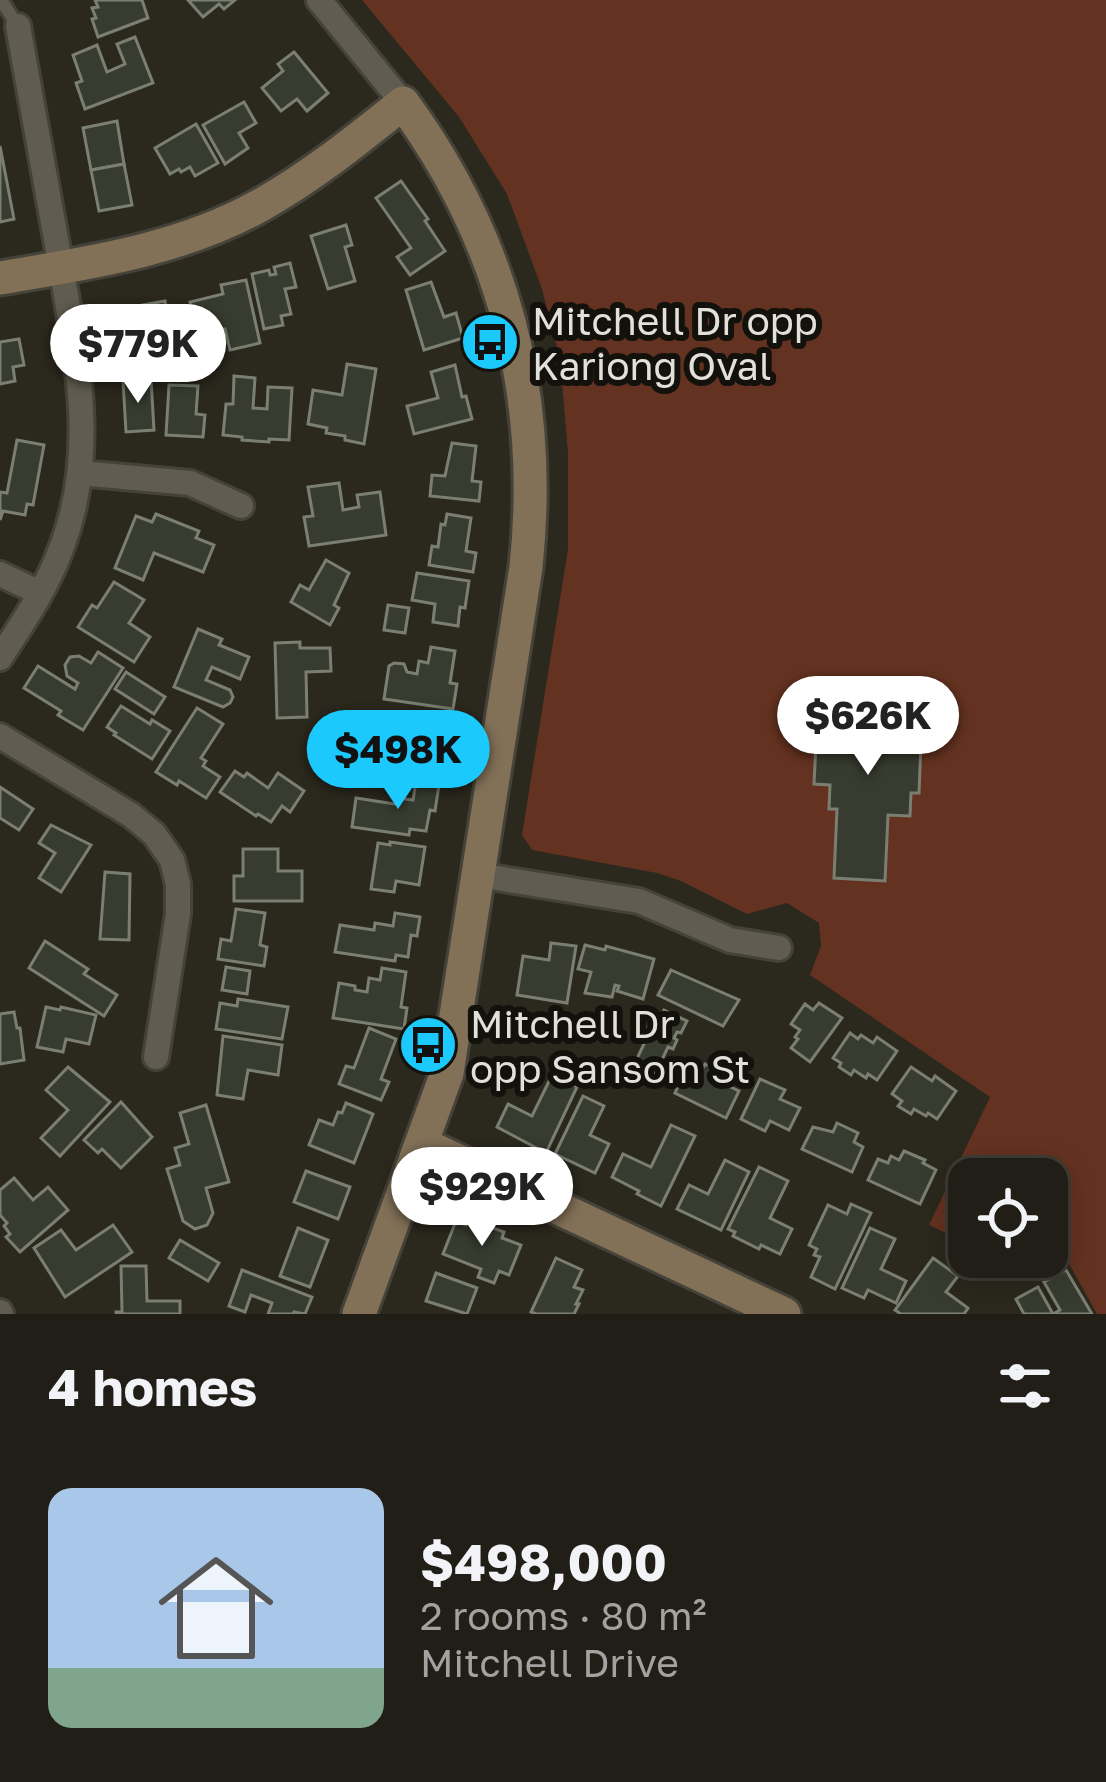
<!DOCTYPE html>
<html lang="en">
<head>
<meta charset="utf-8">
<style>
	:root { --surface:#201e16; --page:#28271f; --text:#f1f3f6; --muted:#a2a2a1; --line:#3d3c35; --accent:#1cc9fc }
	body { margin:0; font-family:"Golos Text",sans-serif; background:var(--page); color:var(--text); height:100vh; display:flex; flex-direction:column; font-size:45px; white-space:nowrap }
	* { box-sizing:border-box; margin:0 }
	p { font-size:39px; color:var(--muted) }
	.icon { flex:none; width:66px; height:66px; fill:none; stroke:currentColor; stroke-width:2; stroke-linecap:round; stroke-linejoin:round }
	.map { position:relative; height:1314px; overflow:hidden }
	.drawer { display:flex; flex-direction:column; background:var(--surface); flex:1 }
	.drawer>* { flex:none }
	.buttons { position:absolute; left:948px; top:1158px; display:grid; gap:24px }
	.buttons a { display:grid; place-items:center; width:120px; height:120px; border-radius:24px; background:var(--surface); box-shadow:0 6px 30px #0003,0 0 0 3px var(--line); font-size:60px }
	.price { position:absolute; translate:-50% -102px; padding:0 27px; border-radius:42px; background:#fff; color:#222; font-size:39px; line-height:78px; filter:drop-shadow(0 3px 6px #0008) }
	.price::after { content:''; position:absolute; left:50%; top:72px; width:36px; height:27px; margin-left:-18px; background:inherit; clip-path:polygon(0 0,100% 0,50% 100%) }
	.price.current { background:var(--accent); color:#111 }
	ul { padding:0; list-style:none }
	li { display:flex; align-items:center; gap:36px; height:300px; padding:0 48px }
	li+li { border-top:3px solid var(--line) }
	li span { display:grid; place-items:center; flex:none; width:336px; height:240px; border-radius:24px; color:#555 }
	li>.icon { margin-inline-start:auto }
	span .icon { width:144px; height:144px; fill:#fffc; stroke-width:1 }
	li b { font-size:51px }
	h2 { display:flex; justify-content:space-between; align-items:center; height:144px; padding:0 48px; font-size:51px }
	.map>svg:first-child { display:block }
	.green { fill:#643220 }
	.building { fill:#383c30; stroke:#7b7f71; stroke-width:3 }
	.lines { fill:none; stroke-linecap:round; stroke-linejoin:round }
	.lane-casing { stroke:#454339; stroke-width:18 }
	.street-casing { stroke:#454339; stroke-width:30 }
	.secondary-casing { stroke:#454339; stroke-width:39 }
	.lane { stroke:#605c4f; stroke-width:12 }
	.street { stroke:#605c4f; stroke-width:24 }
	.secondary { stroke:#827057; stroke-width:33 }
	.labels { text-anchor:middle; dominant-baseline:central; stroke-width:12; stroke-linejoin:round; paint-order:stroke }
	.poi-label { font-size:39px; fill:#e2e0d9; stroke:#12110c; text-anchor:start }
</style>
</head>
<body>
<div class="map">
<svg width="1106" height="1314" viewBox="0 0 1106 1314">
	<rect width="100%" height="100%" fill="#2b281d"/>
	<path class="green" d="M362,0h744v1314h-9l-39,-70h-11v-65h-78v65l-40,-19 61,-128 -180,-122 11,-29 -2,-23 -32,-20 -40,11 -66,-33 -24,-8 -125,-23 -10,-15 46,-286v-96l-8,-94 -18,-70 -35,-95 -48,-77z"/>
	<g class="building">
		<path d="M95,0h47l6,18 -50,19 -6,-18 4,-1 -4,-10 6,-1z"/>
		<path d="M188,0h47l-11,9 -5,-5 -16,13z"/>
		<path d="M135,37l18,46 -68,26 -9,-26 6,-2 -9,-26 24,-10 10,27 18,-8 -8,-20z"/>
		<path d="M294,52l34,41 -21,18 -10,-12 -16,12 -19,-23 21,-17 -5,-7z"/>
		<path d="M244,102l12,21 -17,10 9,15 -23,16 -22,-39z"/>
		<path d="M117,121l7,43 -33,6 -8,-42z"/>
		<path d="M196,124l22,39 -23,13 -5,-9 -9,5 -2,-3 -9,5 -15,-26z"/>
		<path d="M0,146l14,73 -14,3z"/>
		<path d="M124,164l8,41 -33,6 -8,-41z"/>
		<path d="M401,181l27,38 -3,2 20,30 -35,24 -13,-18 14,-9 -35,-50z"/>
		<path d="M346,225l6,20 -7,2 10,34 -27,8 -17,-53z"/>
		<path d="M290,263l6,24 -11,2 6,25 -10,2 2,9 -19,4 -12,-55 17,-4 1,5 6,-1 -2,-7z"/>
		<path d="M246,280l14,63 -30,7 -5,-21 -14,3 -2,-7 -12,2 -7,-25 33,-8 -2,-9z"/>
		<path d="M431,282l13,35 12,-4 7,25 -39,12 -18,-60z"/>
		<path d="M165,301l4,26 -19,3 1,6 -8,1 2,12 13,-2 5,5 1,8 -3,6 -41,7 -11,-62z"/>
		<path d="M19,339l5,26 -11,2 2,14 -15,3v-42z"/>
		<path d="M347,364l29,5 -12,75 -19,-4v-4l-19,-3 1,-5 -19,-4 5,-34 29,5z"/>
		<path d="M455,365l7,32 4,-1 6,23 -58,15 -7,-28 31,-8 -7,-26z"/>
		<path d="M234,376l21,2 -2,30 14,1 1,-22 24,1 -3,52 -20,-1v3l-27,-2v-3l-19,-2 3,-31h7z"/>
		<path d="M151,379l3,51 -28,2 -3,-51z"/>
		<path d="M169,385l29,1 -2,28 9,1 -2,22 -37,-2z"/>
		<path d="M17,440l27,5 -11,60 -6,-1 -2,11 -22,-4 -3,9v-28l7,1z"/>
		<path d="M452,443l24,3 -4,35 9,1 -2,19 -49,-5 2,-21 13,1z"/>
		<path d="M339,483l4,27 16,-3 -2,-12 23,-3 6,43 -77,11 -5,-29 9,-1 -5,-29z"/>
		<path d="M156,514l43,17 -3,7 18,7 -11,27 -49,-19 -11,27 -28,-12 21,-52 16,6z"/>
		<path d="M447,514l24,4 -5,33 10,2 -3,19 -44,-7 3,-19 6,1 3,-23 4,1z"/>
		<path d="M326,560l23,13 -15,32 5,3 -9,17 -39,-23 9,-17 9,5z"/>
		<path d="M417,573l52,8 -4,27 -5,-1 -2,19 -25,-4 2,-18 -23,-4z"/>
		<path d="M114,582l30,18 -15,23 21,14 -16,25 -56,-35 14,-22 5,3z"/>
		<path d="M388,605l21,3 -4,25 -21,-3z"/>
		<path d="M198,629l24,10 -3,6 30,12 -9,22 -28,-12 -6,13 24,10 3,7 -3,6 -7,4 -49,-20z"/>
		<path d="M300,642v6h30l1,23 -25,1 1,45 -30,1 -2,-75z"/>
		<path d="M431,647l24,4 -5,32 7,1 -4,25 -69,-10 5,-33 5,-3 10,1 3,8 10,2 2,-13 9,2z"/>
		<path d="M98,652l25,16 -40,62 -25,-15 3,-4 -37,-23 14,-22 37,23 3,-6 -11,-7 -2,-11 5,-8 9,-1 12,7z"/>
		<path d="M126,672l39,25 -11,17 -39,-25z"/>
		<path d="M818,703l110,5 -1,34h-6l-2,51h-8l-1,23 -22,-1 -3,66 -51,-3 3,-69h-8l1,-24 -16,-1z"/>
		<path d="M121,706l29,18 2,-4 18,11 -18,28 -38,-24 2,-2 -9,-6z"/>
		<path d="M197,708l26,16 -22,34 5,3 -3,5 17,11 -14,21 -27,-17 -2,4 -21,-13z"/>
		<path d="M421,717l25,4 -9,56 -60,-10 5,-31 23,4 2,-12 12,2z"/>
		<path d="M235,771l9,6 3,-4 21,15 10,-15 26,18 -14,21 -8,-6 -11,16 -13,-8 -2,2 -36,-24z"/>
		<path d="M416,782l23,3 -4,26 -5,-1 -4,21 -16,-2 -1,6 -57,-8 4,-29 39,6 1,-6 17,2z"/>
		<path d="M0,787l33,22 -14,21 -19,-12z"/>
		<path d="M51,825l40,20 -30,47 -22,-14 16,-25 -16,-10z"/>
		<path d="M390,842l35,5 -6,38 -23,-4 -2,11 -23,-3 7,-46 12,2z"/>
		<path d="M243,849h35v22h24v30h-68v-25h9z"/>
		<path d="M105,872l25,2 -1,66 -29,-1z"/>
		<path d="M236,909l29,4 -5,32 7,2 -3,19 -46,-7 3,-20 10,2z"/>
		<path d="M395,913l25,4 -3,19 -6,-1 -3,22 -12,-2 -1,6 -60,-9 5,-27 34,5 1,-7 18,3z"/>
		<path d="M45,941l43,28 -4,5 33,21 -13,21 -75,-48z"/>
		<path d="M551,943l25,3 -9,57 -50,-8 6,-39 26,4z"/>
		<path d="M585,945l20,5 1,-4 48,13 -11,40 -26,-8 2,-5 -4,-1 -3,12 -27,-4 6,-21 -13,-3z"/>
		<path d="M226,967l24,4 -3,23 -25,-4z"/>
		<path d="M382,968l24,4 -5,35 6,1 -3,21 -71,-11 6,-35 16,3v4l12,2 2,-14 11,2z"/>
		<path d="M671,970l68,30 -16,26 -65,-31z"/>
		<path d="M238,999l50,8 -6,32 -66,-10 4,-26 17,3z"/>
		<path d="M819,1003l23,15 -32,44 -19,-14 7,-9 -3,-2 5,-7 -9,-6 14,-20 8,6z"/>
		<path d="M46,1007l14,3 1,-3 35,8 -7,29 -23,-5 -3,13 -26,-5z"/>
		<path d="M664,1010l23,11 -6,12 -4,-1 -3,6 3,2 -4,9 -5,-2 -15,32 -21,-10 12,-25 -3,-2 7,-15 3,1 5,-9 3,1z"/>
		<path d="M14,1012l3,16h3l4,32 -24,4v-50z"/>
		<path d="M369,1028l27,11 -15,40 8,3 -8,18 -42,-16 7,-18 8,2z"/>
		<path d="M850,1033l8,6 3,-4 12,8 4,-6 20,14 -20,29 -9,-6 -2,4 -12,-8 -3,5 -12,-8 2,-4 -8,-5z"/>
		<path d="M223,1036l59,9 -4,30 -30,-5 -5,29 -26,-4z"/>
		<path d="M705,1064l19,9 -4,9 19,9 -13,27 -51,-25 10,-22 13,6z"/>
		<path d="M68,1067l42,35 -50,54 -19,-18 27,-28 -22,-20z"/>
		<path d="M911,1067l21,14 3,-5 21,15 -19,28 -9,-6 -2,3 -12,-7 -3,5 -13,-8 4,-5 -10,-7z"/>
		<path d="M552,1075l25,12 -31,66 -49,-26 11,-23 24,12z"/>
		<path d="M760,1079l25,11 -5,9 20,9 -11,22 -19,-9 -5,10 -24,-12z"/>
		<path d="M583,1096l21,10 -14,29 19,9 -14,29 -40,-19z"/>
		<path d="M121,1102l31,35 -31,31 -19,-19 -4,4 -14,-13z"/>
		<path d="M346,1103l27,11 -19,49 -45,-18 10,-25 14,5 5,-13 4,1z"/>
		<path d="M206,1105l23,77 -23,6 7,25 -6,12 -12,4 -12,-8 -16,-52 13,-4 -5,-17 14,-4 -9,-31z"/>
		<path d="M837,1123l21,10 -4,9 9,5 -11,25 -50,-23 11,-22 20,5z"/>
		<path d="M671,1125l24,11 -34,70 -24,-12 2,-3 -27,-14 11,-23 28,13z"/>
		<path d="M904,1151l21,9 -2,3 13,7 -16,34 -52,-24 10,-21 10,4 3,-7 8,4z"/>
		<path d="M725,1160l24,12 -28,58 -44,-21 12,-24 19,9z"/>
		<path d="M759,1167l29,14 -18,37 22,11 -12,25 -19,-9 -2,4 -26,-13 2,-4 -7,-3z"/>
		<path d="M306,1171l44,16 -12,32 -44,-17z"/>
		<path d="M14,1178l19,22 15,-13 20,23 -48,42 -14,-15 4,-3 -6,-8 3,-3 -7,-8v-25z"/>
		<path d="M851,1204l20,9 -36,76 -24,-12 9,-20 -6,-2 3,-6 -8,-4 19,-40 19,9z"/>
		<path d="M468,1219l36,13 -2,6 19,7 -12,30 -10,-4 -5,12 -16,-6 3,-8 -38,-15 13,-33 10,4z"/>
		<path d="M113,1225l19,27 -67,45 -31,-49 27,-18 15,20z"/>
		<path d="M298,1228l30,12 -18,47 -30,-11z"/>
		<path d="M870,1228l25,11 -14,30 25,12 -10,22 -28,-13 -4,8 -22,-10z"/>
		<path d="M180,1240l39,23 -11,18 -39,-23z"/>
		<path d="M556,1258l26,12 -8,17 9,3 -7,14h3l-5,10h-38l-5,-2z"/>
		<path d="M933,1258l25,18 -12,16 22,16 -4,6h-63l-6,-4z"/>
		<path d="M121,1266h25l1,35h33v13h-64v-2h6z"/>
		<path d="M242,1270l70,27 -7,17 -11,-2 -1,2h-25l4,-11 -21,-8 -6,17 -16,-6z"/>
		<path d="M1066,1270l26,44h-68l-8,-15 22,-12 15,27 7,-4 -16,-28z"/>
		<path d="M436,1273l41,15 -10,26 -41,-13z"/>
	</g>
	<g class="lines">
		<g class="lane-casing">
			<path id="lane" d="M1,0l17,26"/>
		</g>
		<g class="street-casing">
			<g id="street">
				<path d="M319,0l84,103"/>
				<path d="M80,473l110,10 51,23"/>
				<path d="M0,574l40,19"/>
				<path d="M0,658c21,-33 45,-67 59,-104 42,-103 16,-205 -2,-309 -13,-73 -26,-146 -39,-219"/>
				<path d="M0,736l131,79 23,19 18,26 6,24v30l-22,143"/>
				<path d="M478,875l161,26 91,39 49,8"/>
				<path d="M0,1312l1,2"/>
			</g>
		</g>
		<g class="secondary-casing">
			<g id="secondary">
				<path d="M0,278c88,-15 180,-28 259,-72 52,-29 98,-66 144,-103 101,138 141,294 123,464l-79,506 -88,241"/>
				<path d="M422,1144l362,170"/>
			</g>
		</g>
		<use href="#lane" class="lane"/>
		<use href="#street" class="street"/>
		<use href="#secondary" class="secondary"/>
	</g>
	<defs>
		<g id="bus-disc" transform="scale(3)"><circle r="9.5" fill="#1cc9fc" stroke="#12110c"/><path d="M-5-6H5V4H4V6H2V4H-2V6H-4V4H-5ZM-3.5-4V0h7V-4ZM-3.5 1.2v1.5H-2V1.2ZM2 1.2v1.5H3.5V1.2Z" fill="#111"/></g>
	</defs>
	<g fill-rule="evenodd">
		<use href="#bus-disc" x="490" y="342"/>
		<use href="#bus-disc" x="428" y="1045"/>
	</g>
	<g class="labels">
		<g class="poi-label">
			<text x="532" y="320">Mitchell Dr opp<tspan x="532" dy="45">Kariong Oval</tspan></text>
			<text x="470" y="1023">Mitchell Dr<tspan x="470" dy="45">opp Sansom St</tspan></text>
		</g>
	</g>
</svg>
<div class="buttons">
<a><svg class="icon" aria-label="locate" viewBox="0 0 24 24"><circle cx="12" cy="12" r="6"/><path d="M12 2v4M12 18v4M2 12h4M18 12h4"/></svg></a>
</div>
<b class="price" style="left:138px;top:406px">$779K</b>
<b class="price" style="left:868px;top:778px">$626K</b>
<b class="price current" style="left:398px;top:812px">$498K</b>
<b class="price" style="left:482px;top:1249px">$929K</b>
</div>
<section class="drawer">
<h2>4 homes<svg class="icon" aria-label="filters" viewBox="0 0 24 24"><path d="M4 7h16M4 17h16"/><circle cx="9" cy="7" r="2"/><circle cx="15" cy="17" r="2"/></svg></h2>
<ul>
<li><span style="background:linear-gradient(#a9c7e8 75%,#7fa58c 0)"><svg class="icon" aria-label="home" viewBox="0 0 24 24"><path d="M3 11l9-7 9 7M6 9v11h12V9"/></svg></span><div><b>$498,000</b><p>2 rooms · 80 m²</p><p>Mitchell Drive</p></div></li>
</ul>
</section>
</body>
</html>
